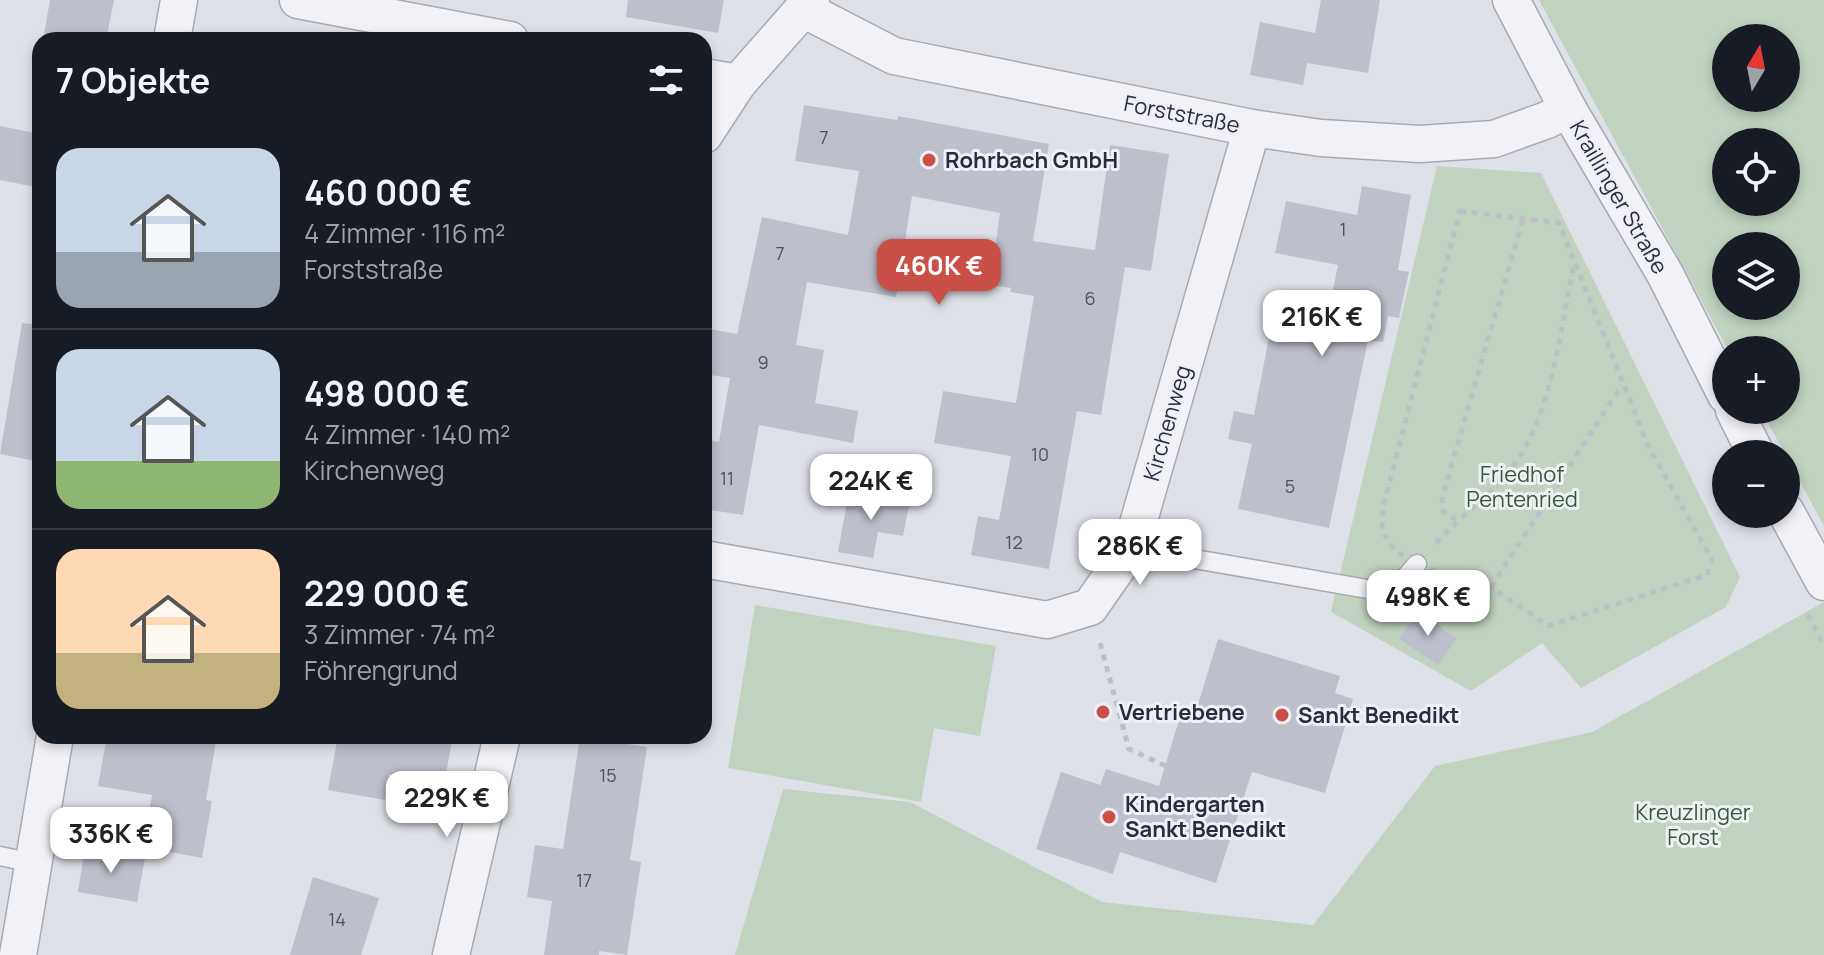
<!DOCTYPE html>
<html lang="de">
<head>
<meta charset="utf-8">
<style>
	:root { --surface:#171b24; --page:#242831; --text:#f1f3f6; --muted:#9ea1a6; --line:#363941; --accent:#ca5047 }
	body { margin:0; font-family:Manrope,sans-serif; background:var(--page); color:var(--text); height:100vh; display:flex; flex-direction:column; font-size:30px; white-space:nowrap }
	* { box-sizing:border-box; margin:0 }
	p { font-size:26px; color:var(--muted) }
	.icon { flex:none; width:44px; height:44px; fill:none; stroke:currentColor; stroke-width:2; stroke-linecap:round; stroke-linejoin:round }
	.map { position:relative; flex:1; overflow:hidden }
	.details { position:absolute; left:32px; top:32px; width:680px; height:712px; display:flex; flex-direction:column; background:var(--surface); border-radius:24px; box-shadow:0 4px 12px #0003 }
	.details>* { flex:none }
	.needle { width:52px; rotate:10deg }
	.controls { position:absolute; left:1712px; top:24px; display:grid; gap:16px }
	.controls a { display:grid; place-items:center; width:88px; height:88px; border-radius:50%; background:var(--surface); box-shadow:0 4px 12px #0003; font-size:40px }
	.price { position:absolute; translate:-50% -68px; padding:0 18px; border-radius:16px; background:#fff; color:#222; font-size:26px; line-height:52px; filter:drop-shadow(0 2px 4px #0008) }
	.price::after { content:''; position:absolute; left:50%; top:48px; width:24px; height:18px; margin-left:-12px; background:inherit; clip-path:polygon(0 0,100% 0,50% 100%) }
	.price.active { background:var(--accent); color:#fff }
	ul { padding:0; list-style:none }
	li { display:flex; align-items:center; gap:24px; height:200px; padding:0 24px }
	li+li { border-top:2px solid var(--line) }
	li span { display:grid; place-items:center; flex:none; width:224px; height:160px; border-radius:24px; color:#555 }
	li>.icon { margin-inline-start:auto }
	span .icon { width:96px; height:96px; fill:#fffc; stroke-width:1 }
	li b { font-size:34px }
	h2 { display:flex; justify-content:space-between; align-items:center; height:96px; padding:0 24px; font-size:34px }
	.map>svg:first-child { display:block }
	.green { fill:#c1d2c0; fill-rule:evenodd }
	.building { fill:#bdbfcb }
	.lines { fill:none; stroke-linecap:round; stroke-linejoin:round }
	.lane-casing { stroke:#a8abb5; stroke-width:21 }
	.street-casing { stroke:#a8abb5; stroke-width:39 }
	.path { stroke:#bdbfc6; stroke-width:5; stroke-dasharray:6 6; stroke-linecap:butt }
	.lane { stroke:#f2f2f6; stroke-width:18 }
	.street { stroke:#f2f2f6; stroke-width:36 }
	.poi-dot { fill:#ca5047; stroke:#eff0f6; stroke-width:3 }
	.labels { text-anchor:middle; dominant-baseline:central; stroke-width:6; stroke-linejoin:round; paint-order:stroke }
	.number-label { font-size:18px; fill:#4d5162 }
	.street-label { font-size:22px; fill:#282c3f; stroke:#eff0f6 }
	.poi-label { font-size:22px; font-weight:bold; fill:#282c3f; stroke:#eff0f6; text-anchor:start }
	.park-label { font-size:22px; fill:#365a37; stroke:#eff0f6 }
</style>
</head>
<body>
<div class="map">
<svg width="1824" height="955" viewBox="0 0 1824 955">
	<rect width="100%" height="100%" fill="#dfe1e8"/>
	<g class="green">
		<path d="M1539,0h285v526l-63,-116h25v-60h-58zM1726,38h60v60h-60zM1726,142h60v60h-60zM1726,246h60v60h-60z"/>
		<path d="M1437,166l104,7 199,404 -14,30 -145,81 -39,-45 -71,48 -140,-79z"/>
		<path d="M1824,602v353h-1089l48,-166 127,13 192,100 211,23 122,-159 157,-34z"/>
		<path d="M755,605l241,41 -16,90 -46,-8 -13,74 -193,-34z"/>
	</g>
	<g class="building">
		<path d="M50,0h64l-8,40h-63z"/>
		<path d="M628,0h96l-6,33 -92,-16z"/>
		<path d="M1321,0h59l-12,73 -61,-10 -4,22 -53,-10 10,-53 55,11z"/>
		<path d="M804,105l93,15 1,-4 151,28 -16,97 62,9 15,-105 59,9 -18,117 -26,-4 -24,148 -24,-4 -28,158 -78,-14 7,-39 21,4 12,-64 -77,-13 9,-52 73,12 18,-107 -24,-4 1,-4 -21,-3 10,-72 -88,-17 -16,101 -89,-15 -11,63 28,5 -9,53 43,8 -5,32 -94,-18 -16,90 -39,-6v-70l15,3 11,-64 -26,-4v-46l33,6 25,-117 86,18 11,-64 -64,-10z"/>
		<path d="M0,126l40,8v54l-40,-8z"/>
		<path d="M1362,186l49,9 -13,75 11,2 -10,46 -11,-2 -5,26 -15,-2 -39,188 -91,-19 14,-65 -24,-5 6,-28 20,4 18,-93 52,11 14,-68 -63,-12 11,-52 71,14z"/>
		<path d="M22,323l18,2v137l-40,-8z"/>
		<path d="M849,491l61,10 -7,35 -25,-4 -5,26 -35,-6z"/>
		<path d="M1417,612l40,26 -19,27 -39,-26z"/>
		<path d="M1218,639l122,37 -5,17 18,6 -28,94 -73,-21 -36,111 -96,-31 -7,22 -77,-25 25,-77 39,13 6,-16 53,17 24,-79 13,4z"/>
		<path d="M107,736h110l-11,64 6,1 -10,57 -59,-11 9,-52 -54,-9z"/>
		<path d="M338,736h115l-9,48 -55,-10 -4,26 -57,-10z"/>
		<path d="M580,737l67,10 -17,113 11,2 -14,93 -28,-4v4h-55l8,-54 -25,-4 8,-52 28,4z"/>
		<path d="M85,847l60,11 -8,44 -59,-10z"/>
		<path d="M313,877l66,21 -18,57h-71z"/>
	</g>
	<g class="lines">
		<g class="lane-casing">
			<g id="lane">
				<path d="M1131,548l242,42 31,-11 13,-15"/>
				<path d="M0,856l33,7"/>
			</g>
		</g>
		<g class="street-casing">
			<g id="street">
				<path d="M298,0l212,40"/>
				<path d="M1511,0l57,109 97,165 61,121"/>
				<path d="M803,9l91,47 358,72 69,10 99,6 74,-5 53,-19 21,-11"/>
				<path d="M172,40l7,-40"/>
				<path d="M704,77l34,6"/>
				<path d="M704,135l34,-52 73,-83"/>
				<path d="M1734,410l22,44"/>
				<path d="M1786,512l38,70"/>
				<path d="M704,559l343,61 43,-13 41,-59 121,-420"/>
				<path d="M18,955l37,-219"/>
				<path d="M451,955l51,-219"/>
			</g>
		</g>
		<g class="path">
			<path d="M1460,211l99,12 89,222 64,115 -5,15 -159,51 -57,-39 -23,-5 -51,-18 -22,-13 -13,-20 1,-24z"/>
			<path d="M1456,520l-13,-9 -1,-13 81,-279"/>
			<path d="M1436,543c26,-29 61,-52 82,-84 36,-55 43,-134 56,-196"/>
			<path d="M1491,587l131,-202"/>
			<path d="M1808,615l16,31"/>
			<path d="M1100,643l29,106 137,63"/>
		</g>
		<use href="#lane" class="lane"/>
		<use href="#street" class="street"/>
	</g>
	<g class="poi-dot">
		<circle cx="929" cy="160" r="8"/>
		<circle cx="1103" cy="712" r="8"/>
		<circle cx="1282" cy="715" r="8"/>
		<circle cx="1109" cy="817" r="8"/>
	</g>
	<g class="labels">
		<g class="number-label">
			<text x="824" y="137">7</text>
			<text x="1343" y="229">1</text>
			<text x="780" y="253">7</text>
			<text x="1090" y="298">6</text>
			<text x="763" y="362">9</text>
			<text x="1040" y="454">10</text>
			<text x="727" y="478">11</text>
			<text x="1290" y="486">5</text>
			<text x="1014" y="542">12</text>
			<text x="608" y="775">15</text>
			<text x="584" y="880">17</text>
			<text x="337" y="919">14</text>
		</g>
		<g class="street-label">
			<text transform="translate(1182 114) rotate(11)">Forststraße</text>
			<text transform="translate(1619 197) rotate(60)">Kraillinger Straße</text>
			<text transform="translate(1167 423) rotate(-74)">Kirchenweg</text>
		</g>
		<g class="poi-label">
			<text x="945" y="160">Rohrbach GmbH</text>
			<text x="1119" y="712">Vertriebene</text>
			<text x="1298" y="715">Sankt Benedikt</text>
			<text x="1125" y="804">Kindergarten<tspan x="1125" dy="25">Sankt Benedikt</tspan></text>
		</g>
		<g class="park-label">
			<text x="1522" y="474">Friedhof<tspan x="1522" dy="25">Pentenried</tspan></text>
			<text x="1693" y="812">Kreuzlinger<tspan x="1693" dy="25">Forst</tspan></text>
		</g>
	</g>
</svg>
<div class="controls">
<a><svg class="needle" viewBox="-14 -14 28 28"><path d="M0-13l5 13h-10z" fill="#e53935"/><path d="M0 13l5-13h-10z" fill="#9ea1a6"/></svg></a>
<a><svg class="icon" aria-label="locate" viewBox="0 0 24 24"><circle cx="12" cy="12" r="6"/><path d="M12 2v4M12 18v4M2 12h4M18 12h4"/></svg></a>
<a><svg class="icon" aria-label="layers" viewBox="0 0 24 24"><path d="M12 4l9 5-9 5-9-5zM3 14l9 5 9-5"/></svg></a>
<a>+</a>
<a>−</a>
</div>
<b class="price active" style="left:939px;top:307px">460K €</b>
<b class="price" style="left:1322px;top:358px">216K €</b>
<b class="price" style="left:871px;top:522px">224K €</b>
<b class="price" style="left:1140px;top:587px">286K €</b>
<b class="price" style="left:1428px;top:638px">498K €</b>
<b class="price" style="left:447px;top:839px">229K €</b>
<b class="price" style="left:111px;top:875px">336K €</b>
<section class="details">
<h2>7 Objekte<svg class="icon" aria-label="filters" viewBox="0 0 24 24"><path d="M4 7h16M4 17h16"/><circle cx="9" cy="7" r="2"/><circle cx="15" cy="17" r="2"/></svg></h2>
<ul>
<li><span style="background:linear-gradient(#c9d6e8 65%,#9aa5b1 0)"><svg class="icon" aria-label="home" viewBox="0 0 24 24"><path d="M3 11l9-7 9 7M6 9v11h12V9"/></svg></span><div><b>460 000 €</b><p>4 Zimmer · 116 m²</p><p>Forststraße</p></div></li>
<li><span style="background:linear-gradient(#c9d6e8 70%,#8fb573 0)"><svg class="icon" aria-label="home" viewBox="0 0 24 24"><path d="M3 11l9-7 9 7M6 9v11h12V9"/></svg></span><div><b>498 000 €</b><p>4 Zimmer · 140 m²</p><p>Kirchenweg</p></div></li>
<li><span style="background:linear-gradient(#ffd9b3 65%,#c2b280 0)"><svg class="icon" aria-label="home" viewBox="0 0 24 24"><path d="M3 11l9-7 9 7M6 9v11h12V9"/></svg></span><div><b>229 000 €</b><p>3 Zimmer · 74 m²</p><p>Föhrengrund</p></div></li>
</ul>
</section>
</div>
</body>
</html>
